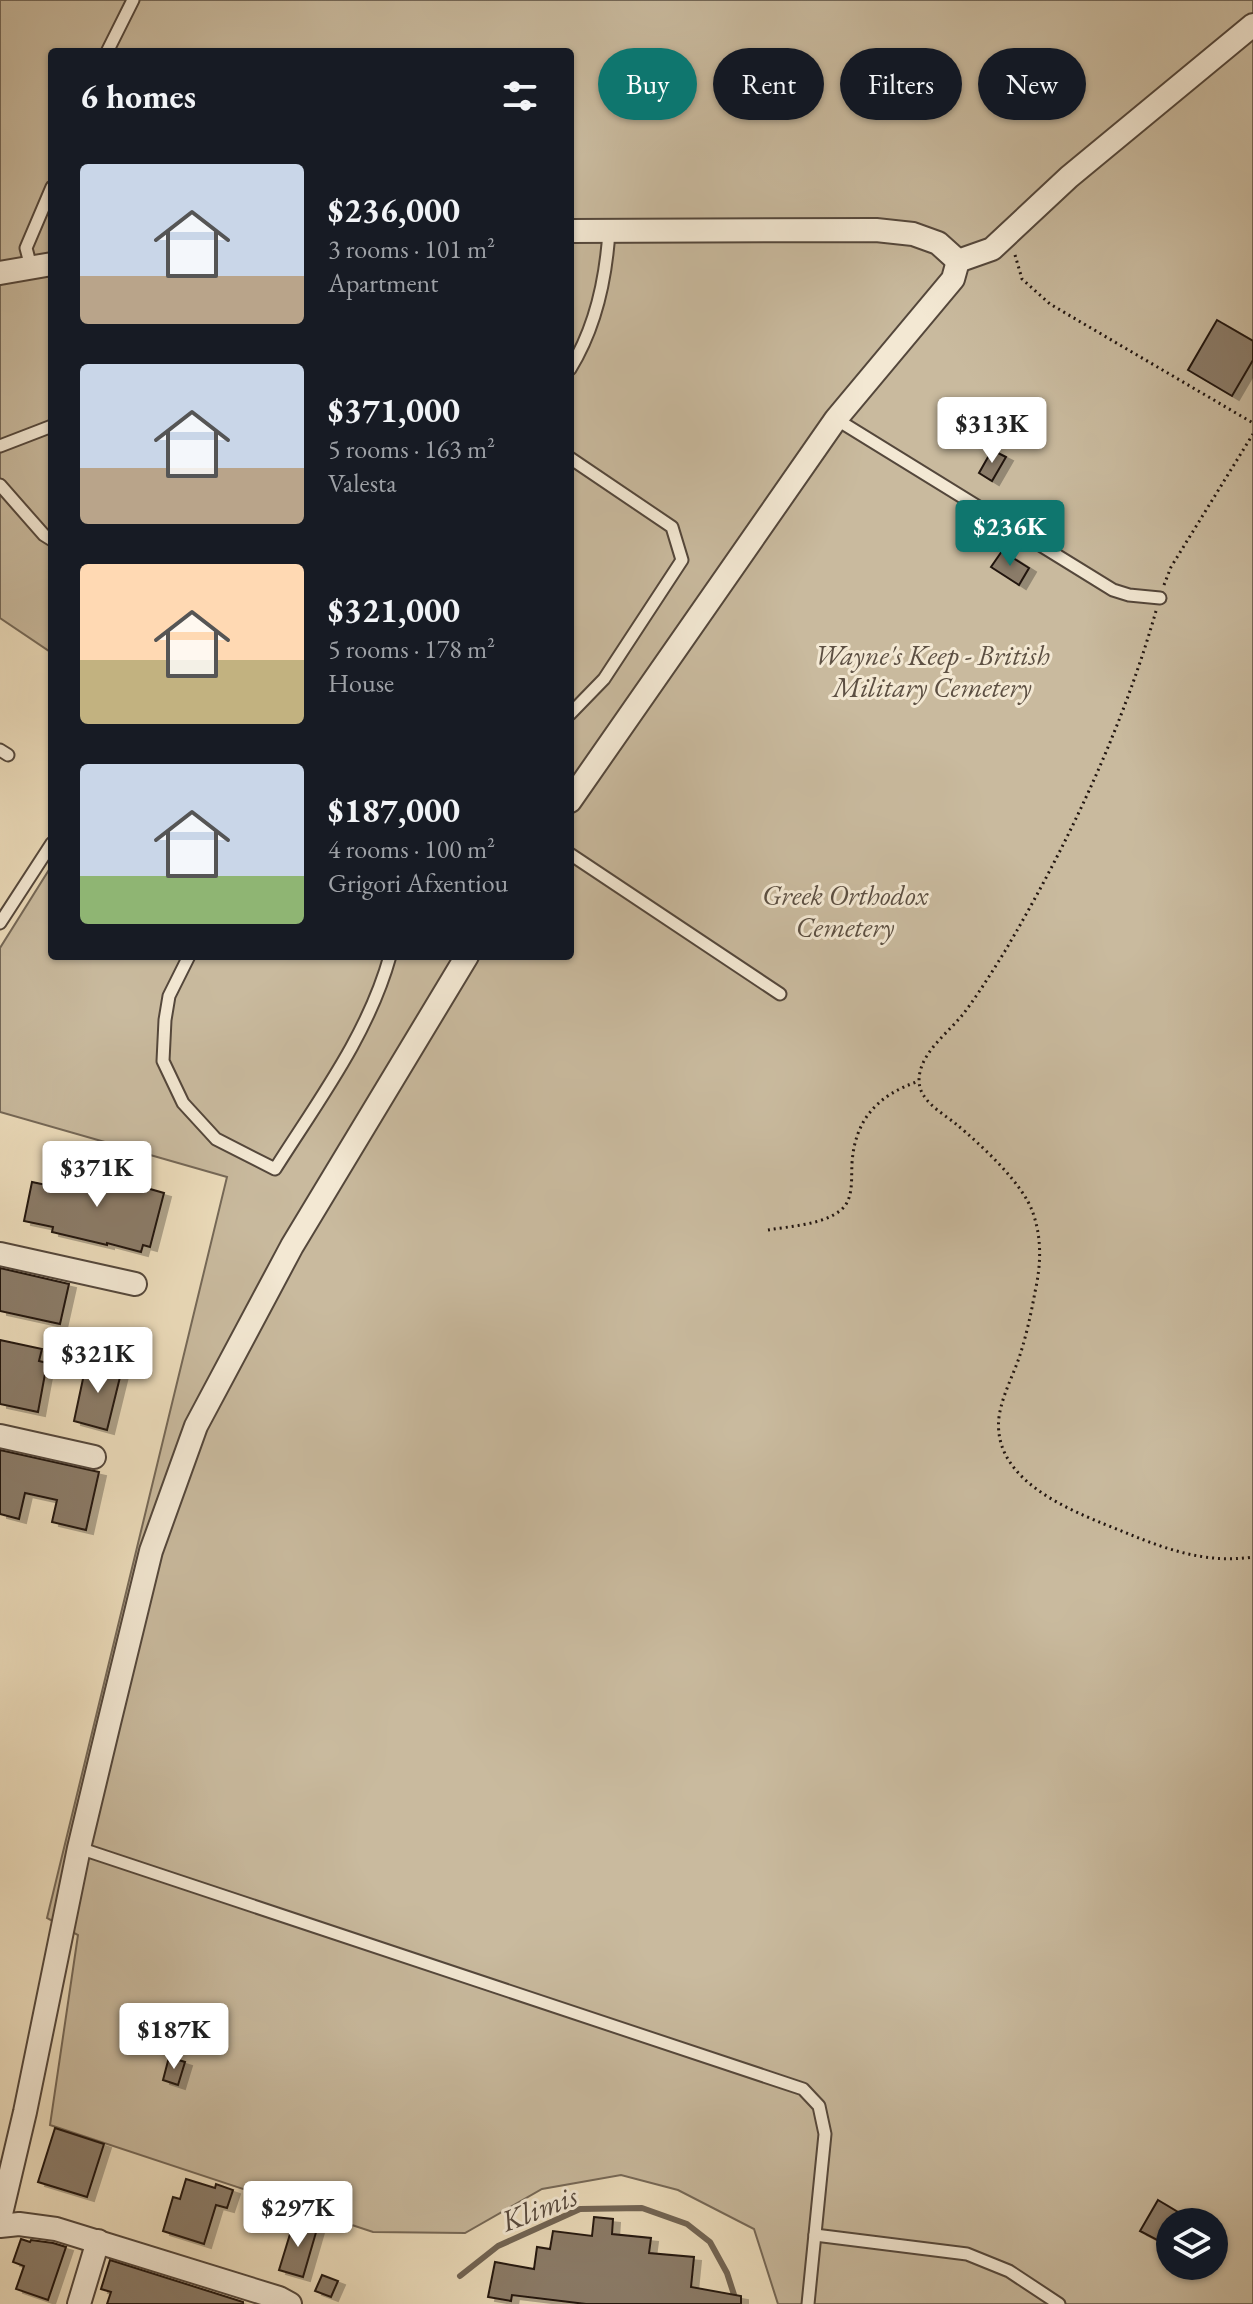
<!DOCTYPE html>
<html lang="en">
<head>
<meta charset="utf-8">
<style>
	:root { --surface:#171b24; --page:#242831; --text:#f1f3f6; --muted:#9ea1a6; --accent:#0f766e }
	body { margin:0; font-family:"EB Garamond",serif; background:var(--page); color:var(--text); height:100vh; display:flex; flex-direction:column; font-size:30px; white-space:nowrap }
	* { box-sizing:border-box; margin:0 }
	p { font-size:26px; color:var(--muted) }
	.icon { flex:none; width:44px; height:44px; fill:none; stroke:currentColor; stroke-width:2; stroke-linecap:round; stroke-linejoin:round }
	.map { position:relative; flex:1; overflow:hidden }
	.drawer { position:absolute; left:48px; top:48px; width:526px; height:912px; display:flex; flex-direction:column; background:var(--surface); border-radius:8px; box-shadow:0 2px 6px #0004 }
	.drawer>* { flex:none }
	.banner { position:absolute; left:598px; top:48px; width:534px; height:72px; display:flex; gap:16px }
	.controls { position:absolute; left:1156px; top:2208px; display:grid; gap:16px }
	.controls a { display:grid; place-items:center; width:72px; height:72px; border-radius:50%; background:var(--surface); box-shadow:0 2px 6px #0004; font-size:40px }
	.price { position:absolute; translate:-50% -68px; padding:0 18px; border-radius:8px; background:#fff; color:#222; font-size:26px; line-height:52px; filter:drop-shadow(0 2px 4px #0008) }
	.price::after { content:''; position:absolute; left:50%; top:48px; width:24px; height:18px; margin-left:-12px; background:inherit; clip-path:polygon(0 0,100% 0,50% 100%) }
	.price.selected { background:var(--accent); color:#fff }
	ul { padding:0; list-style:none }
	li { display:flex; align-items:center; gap:24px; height:200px; padding:0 32px }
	li span { display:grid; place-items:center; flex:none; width:224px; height:160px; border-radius:8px; color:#555 }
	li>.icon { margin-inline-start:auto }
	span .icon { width:96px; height:96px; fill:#fffc; stroke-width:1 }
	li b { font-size:34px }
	h2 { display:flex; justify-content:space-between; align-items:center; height:96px; padding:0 32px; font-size:34px }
	.pill { padding:0 28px; border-radius:36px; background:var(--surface); box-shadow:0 2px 6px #0004; font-size:28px; line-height:72px }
	.pill.selected { background:var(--accent); color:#fff }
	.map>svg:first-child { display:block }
	.green { fill:#c9ba9e; stroke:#756857; stroke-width:2; fill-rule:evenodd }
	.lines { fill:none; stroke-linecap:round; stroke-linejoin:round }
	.stream { stroke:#716454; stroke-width:6 }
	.building { fill:#8b7c69; stroke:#211510; stroke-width:2; filter:url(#shadow) }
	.service-casing { stroke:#54473b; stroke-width:15 }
	.minor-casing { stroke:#54473b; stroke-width:26 }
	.path { stroke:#211510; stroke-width:3; stroke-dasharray:2 4; stroke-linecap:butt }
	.service { stroke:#f3e8d3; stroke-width:11 }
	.minor { stroke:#f3e8d3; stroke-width:22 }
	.labels { text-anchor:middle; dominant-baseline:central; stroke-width:6; stroke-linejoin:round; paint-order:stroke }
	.park-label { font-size:28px; font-style:italic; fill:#5c4f42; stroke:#f3e8d3 }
	.water-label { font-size:30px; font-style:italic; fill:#57493d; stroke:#f3e8d3 }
</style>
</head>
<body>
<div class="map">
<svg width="1253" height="2304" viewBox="0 0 1253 2304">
	<defs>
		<filter id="shadow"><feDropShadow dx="7" dy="4" stdDeviation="0" flood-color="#0004"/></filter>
	</defs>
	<rect width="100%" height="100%" fill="#ecdcbb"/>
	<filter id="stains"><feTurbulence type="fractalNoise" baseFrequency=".0025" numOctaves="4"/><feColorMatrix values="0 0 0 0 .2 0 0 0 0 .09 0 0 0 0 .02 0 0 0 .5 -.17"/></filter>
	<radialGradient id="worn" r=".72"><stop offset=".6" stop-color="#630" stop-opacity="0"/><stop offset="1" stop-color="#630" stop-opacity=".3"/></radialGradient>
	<path class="green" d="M0,0h1253v2304h-475l-24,-75 -76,-39 -57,-15 -79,14 -77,44 -92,-1 -323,-107 28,-190 -31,-17 180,-741 -227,-65v-164l52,-83v91h518v-904h-518v601l-52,-35zM1170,2222h44v44h-44z"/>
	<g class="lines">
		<path class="stream" d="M460,2276l38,-30 82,-37 62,-1 45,16 23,18 17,31 10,31"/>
	</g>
	<g class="building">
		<path d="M1217,320l36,21v19l-21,36 -44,-26z"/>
		<path d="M992,450l14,7 -14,24 -13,-8z"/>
		<path d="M1002,551l27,17 -10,17 -28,-18z"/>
		<path d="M70,1165l53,12 -1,4 42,12 -14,54 -7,-2 -2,7 -34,-9v2l-55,-13 1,-5 -29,-6 8,-39 33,7z"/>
		<path d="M0,1268l69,16 -9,40 -60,-13z"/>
		<path d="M0,1340l42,9 -3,12 8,2 -9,49 -38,-8z"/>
		<path d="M87,1360l35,9 -15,61 -33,-9z"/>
		<path d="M0,1450l99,22 -13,58 -34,-8 5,-22 -32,-7 -6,26 -19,-5z"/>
		<path d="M169,2057l16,5 -7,23 -15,-5z"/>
		<path d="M55,2128l49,16 -17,53 -49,-15z"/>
		<path d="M186,2179l29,9 1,-4 17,6 -6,18 -11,-3 -12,39 -41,-13 10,-34 7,2z"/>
		<path d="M1158,2200l20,12 -6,10h-2v4l-9,16 -21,-11z"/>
		<path d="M594,2217l19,2 -1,15 39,4 -2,15 45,4 -3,30 50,9v8h-155l-74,-9 -1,6 -23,-4 7,-35 39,7 3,-22 13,2 3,-18 39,5z"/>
		<path d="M294,2221l23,8 -14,48 -24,-7z"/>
		<path d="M21,2239l9,3 1,-2 22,3 13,4 -18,53 -32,-11 8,-23 -11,-4z"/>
		<path d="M110,2260l133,42v2h-136l4,-12 -10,-3z"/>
		<path d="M322,2275l16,6 -7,16 -16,-6z"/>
	</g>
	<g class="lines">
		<g class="service-casing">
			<g id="service">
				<path d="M107,52l26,-52"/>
				<path d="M31,267l-5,-19 26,-61"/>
				<path d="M570,369c26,-42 36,-90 39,-138"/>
				<path d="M836,419l277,171 16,5 31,3"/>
				<path d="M0,446l52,-20"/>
				<path d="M570,458l102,69 10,33 -78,119 -34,35"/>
				<path d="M0,485l44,50 8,5"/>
				<path d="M0,750l8,5"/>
				<path d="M570,854l210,140"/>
				<path d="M0,923l52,-80"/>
				<path d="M189,956l-20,40 -4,24 -2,41 20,42 33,36 59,30c43,-68 93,-134 115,-213"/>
				<path d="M79,1848l724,241 16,17 6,28 -17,170"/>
				<path d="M815,2235l152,19 42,17 50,33"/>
			</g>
		</g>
		<g class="minor-casing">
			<g id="minor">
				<path d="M570,231l306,-1 37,4 25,9 20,18"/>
				<path d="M958,261l34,-12 77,-72 184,-152"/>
				<path d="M0,273l52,-9"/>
				<path d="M570,801l266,-382 117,-140 5,-18"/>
				<path d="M0,1254l135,30"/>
				<path d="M0,1436l94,21"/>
				<path d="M0,2218l25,-106 54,-264 30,-125 42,-172 45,-125 96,-180 175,-290"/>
				<path d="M0,2226l19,-2 37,5 223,69 11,6"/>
				<path d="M79,2304l19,-63"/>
			</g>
		</g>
		<g class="path">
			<path d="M1015,255l7,24 28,25 203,119"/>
			<path d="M1164,585l7,-18 82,-133"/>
			<path d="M1156,611c-34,119 -88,233 -151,340 -13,21 -26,42 -41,62 -14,18 -39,36 -44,59 -2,8 -1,17 4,24 7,11 22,20 32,28 24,20 67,59 77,89 9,26 8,52 2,79 -4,22 -9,45 -16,66 -7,20 -17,38 -20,59 -7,59 61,89 105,107 50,20 94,41 149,33"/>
			<path d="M768,1230c23,-4 54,-5 73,-20 13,-11 10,-31 11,-47 3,-44 26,-68 67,-82"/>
		</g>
		<use href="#service" class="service"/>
		<use href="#minor" class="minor"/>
	</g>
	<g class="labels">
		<g class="park-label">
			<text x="932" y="655">Wayne's Keep - British<tspan x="932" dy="32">Military Cemetery</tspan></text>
			<text x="845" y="895">Greek Orthodox<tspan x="845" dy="32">Cemetery</tspan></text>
		</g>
		<g class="water-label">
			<text transform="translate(539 2208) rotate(-21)">Klimis</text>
		</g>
	</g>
	<rect width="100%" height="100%" filter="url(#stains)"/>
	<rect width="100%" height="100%" fill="url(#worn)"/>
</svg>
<div class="controls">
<a><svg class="icon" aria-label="layers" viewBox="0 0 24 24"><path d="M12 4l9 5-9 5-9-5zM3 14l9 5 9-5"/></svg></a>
</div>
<b class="price" style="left:992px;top:465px">$313K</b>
<b class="price selected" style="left:1010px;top:568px">$236K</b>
<b class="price" style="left:97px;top:1209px">$371K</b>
<b class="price" style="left:98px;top:1395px">$321K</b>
<b class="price" style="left:174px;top:2071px">$187K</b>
<b class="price" style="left:298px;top:2249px">$297K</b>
<div class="banner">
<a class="pill selected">Buy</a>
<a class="pill">Rent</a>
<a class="pill">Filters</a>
<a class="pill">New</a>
</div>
<section class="drawer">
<h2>6 homes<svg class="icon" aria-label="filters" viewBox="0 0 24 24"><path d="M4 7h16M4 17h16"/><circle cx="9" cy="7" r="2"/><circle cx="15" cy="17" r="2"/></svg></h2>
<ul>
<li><span style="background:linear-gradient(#c9d6e8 70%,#b9a48a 0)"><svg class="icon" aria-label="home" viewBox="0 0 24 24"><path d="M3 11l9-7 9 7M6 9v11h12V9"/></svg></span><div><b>$236,000</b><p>3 rooms · 101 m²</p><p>Apartment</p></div></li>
<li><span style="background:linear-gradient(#c9d6e8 65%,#b9a48a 0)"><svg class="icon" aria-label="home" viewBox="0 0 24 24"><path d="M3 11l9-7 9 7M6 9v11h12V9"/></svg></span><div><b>$371,000</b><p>5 rooms · 163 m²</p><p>Valesta</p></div></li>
<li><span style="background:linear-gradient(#ffd9b3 60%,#c2b280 0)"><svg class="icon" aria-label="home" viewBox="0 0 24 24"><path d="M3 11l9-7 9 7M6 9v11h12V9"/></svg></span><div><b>$321,000</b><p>5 rooms · 178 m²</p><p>House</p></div></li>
<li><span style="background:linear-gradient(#c9d6e8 70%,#8fb573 0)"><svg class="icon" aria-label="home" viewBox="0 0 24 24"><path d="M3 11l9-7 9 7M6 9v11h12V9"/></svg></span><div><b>$187,000</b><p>4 rooms · 100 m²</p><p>Grigori Afxentiou</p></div></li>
</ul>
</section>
</div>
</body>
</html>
